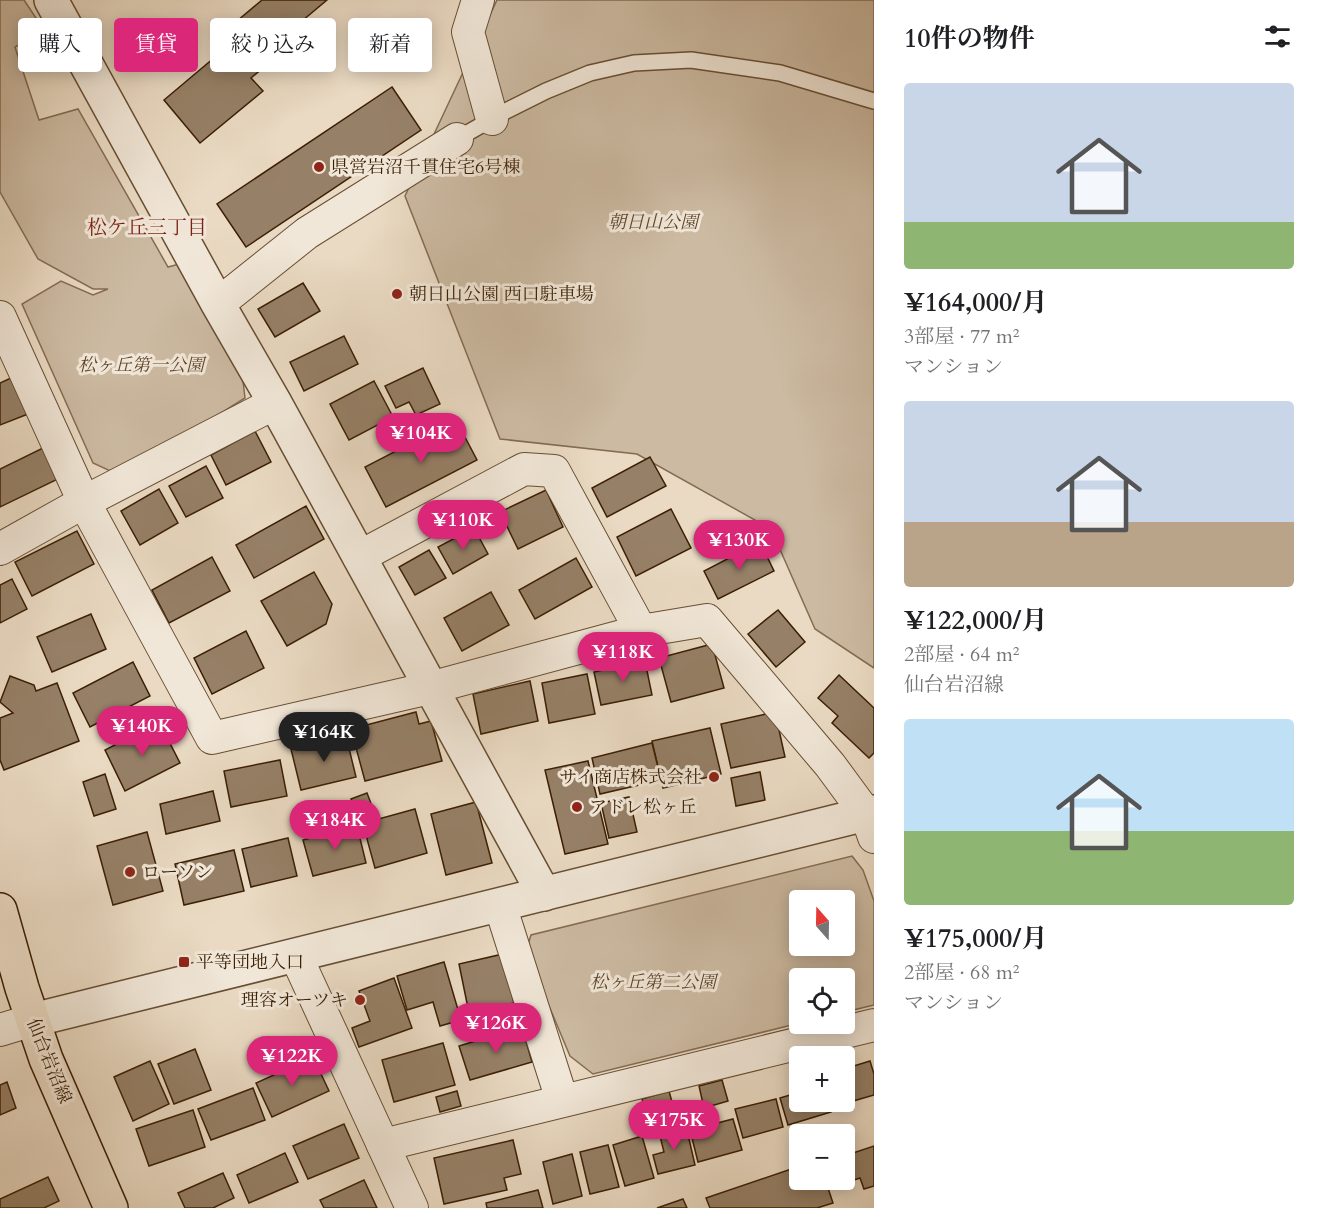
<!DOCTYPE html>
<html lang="ja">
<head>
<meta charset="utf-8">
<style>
	:root { --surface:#fff; --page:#f6f6f6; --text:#202124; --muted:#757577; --accent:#db2777 }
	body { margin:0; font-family:Cardo,"Noto Serif JP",serif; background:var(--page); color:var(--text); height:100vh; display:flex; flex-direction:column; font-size:22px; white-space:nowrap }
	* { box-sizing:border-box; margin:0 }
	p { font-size:20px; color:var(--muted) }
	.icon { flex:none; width:33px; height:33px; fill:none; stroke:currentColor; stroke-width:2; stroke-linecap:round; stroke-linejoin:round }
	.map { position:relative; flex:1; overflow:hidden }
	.sheet { display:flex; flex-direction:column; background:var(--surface); width:450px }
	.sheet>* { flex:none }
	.hud { position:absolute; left:18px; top:18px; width:570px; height:54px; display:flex; gap:12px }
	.needle { width:39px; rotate:340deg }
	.buttons { position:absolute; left:789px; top:890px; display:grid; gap:12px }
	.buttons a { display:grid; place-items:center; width:66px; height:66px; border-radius:6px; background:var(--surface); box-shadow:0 3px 15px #0003; font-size:30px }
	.price { position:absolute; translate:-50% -51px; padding:0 14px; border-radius:21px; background:var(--accent); color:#fff; font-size:20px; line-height:39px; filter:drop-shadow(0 2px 3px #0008) }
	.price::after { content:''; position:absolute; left:50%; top:36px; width:18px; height:14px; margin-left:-9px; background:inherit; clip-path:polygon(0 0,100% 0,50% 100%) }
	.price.on { background:#222; color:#fff }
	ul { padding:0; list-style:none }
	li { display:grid; align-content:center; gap:12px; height:318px; padding:0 30px }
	li span { display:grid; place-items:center; height:186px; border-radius:6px; color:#555 }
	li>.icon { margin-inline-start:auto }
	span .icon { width:108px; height:108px; fill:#fffc; stroke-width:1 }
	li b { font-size:26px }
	h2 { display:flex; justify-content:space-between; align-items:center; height:72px; padding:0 30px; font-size:26px }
	.pill { padding:0 21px; border-radius:6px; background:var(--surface); box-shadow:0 3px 15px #0003; font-size:21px; line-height:54px }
	.pill.on { background:var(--accent); color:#fff }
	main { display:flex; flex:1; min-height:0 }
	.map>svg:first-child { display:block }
	.green { fill:#ccbaa2; stroke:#846c52; stroke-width:1.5; fill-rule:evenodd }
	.building { fill:#968067; stroke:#3b1f03; stroke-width:1.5 }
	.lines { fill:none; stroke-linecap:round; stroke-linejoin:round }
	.service-casing { stroke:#674e33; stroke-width:18 }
	.minor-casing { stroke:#674e33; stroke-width:34 }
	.tertiary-casing { stroke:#674e33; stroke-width:36 }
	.primary-casing { stroke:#3b1f03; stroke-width:36 }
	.service { stroke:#f1e7d8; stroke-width:15 }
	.minor { stroke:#f1e7d8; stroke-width:32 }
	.tertiary { stroke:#f1e7d8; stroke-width:33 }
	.primary { stroke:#eadac3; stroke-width:33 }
	.poi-dot { fill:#8f2418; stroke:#f1e7d8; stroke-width:2 }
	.labels { text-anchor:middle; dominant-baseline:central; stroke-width:6; stroke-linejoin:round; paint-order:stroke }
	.poi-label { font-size:18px; fill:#3b1f03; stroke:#f1e7d8; text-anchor:start }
	.park-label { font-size:18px; font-style:italic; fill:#5f462b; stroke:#f1e7d8 }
	.street-label { font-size:18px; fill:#3b1f03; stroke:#f1e7d8 }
	.neighbourhood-label { font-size:20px; fill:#7a1f14; stroke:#f1e7d8 }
</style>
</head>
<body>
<main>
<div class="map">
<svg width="874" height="1208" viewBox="0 0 874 1208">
	<rect width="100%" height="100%" fill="#eadac3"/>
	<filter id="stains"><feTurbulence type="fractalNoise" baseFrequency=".00333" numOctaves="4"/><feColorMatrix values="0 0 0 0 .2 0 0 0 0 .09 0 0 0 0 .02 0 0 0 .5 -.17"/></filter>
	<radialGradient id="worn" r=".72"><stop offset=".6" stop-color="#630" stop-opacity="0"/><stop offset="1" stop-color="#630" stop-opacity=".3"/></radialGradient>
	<g class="green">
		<path d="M0,0h24l20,30 -29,17 24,73 39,-11 90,158 11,-3 62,100 4,34 -124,78 -28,-13 -71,-159 39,-23 32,14 15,-6h-15l-55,-30 -38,-67z"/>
		<path d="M497,0h377v668l-59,-39 -44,-100 -134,-75 -137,-15 -95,-243z"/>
		<path d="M852,856l11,14 11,31v104l-29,7 -1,-34h-44v45l-207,51 -23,-18 -44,-105 5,-16zM800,900h44v45h-44z"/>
	</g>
	<g class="building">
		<path d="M262,0h65l-25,21 4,11 -55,46 12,13 -63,52 -36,-43 57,-48 -9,-10z"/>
		<path d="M392,87l29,43 -175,117 -29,-43z"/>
		<path d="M303,283l17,28 -45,26 -17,-28z"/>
		<path d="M344,336l14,28 -54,27 -14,-29z"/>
		<path d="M423,368l17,36 -24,11 -7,-13 -13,6 -11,-22z"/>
		<path d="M13,377l15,37 -28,11v-42z"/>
		<path d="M374,381l19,36 -44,23 -19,-36z"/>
		<path d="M456,420l21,40 -91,47 -21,-40z"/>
		<path d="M255,431l16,31 -45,23 -15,-30z"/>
		<path d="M45,447l15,31 -60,29v-38z"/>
		<path d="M650,457l16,29 -59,31 -15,-29z"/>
		<path d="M206,466l17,32 -37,19 -17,-31z"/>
		<path d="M159,489l19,34 -38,22 -19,-34z"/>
		<path d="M546,490l17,37 -45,22 -18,-37z"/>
		<path d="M306,506l18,33 -70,39 -18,-33z"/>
		<path d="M671,509l20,39 -55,28 -19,-39z"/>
		<path d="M474,528l14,26 -35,20 -15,-27z"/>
		<path d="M77,531l17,33 -62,32 -17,-34z"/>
		<path d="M760,542l14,29 -56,28 -14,-28z"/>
		<path d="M429,550l17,28 -31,17 -16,-28z"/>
		<path d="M212,557l18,34 -61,32 -17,-33z"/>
		<path d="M576,558l16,29 -57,32 -16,-29z"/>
		<path d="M314,572l18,32 -6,20 -39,22 -26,-45z"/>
		<path d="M12,579l15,30 -27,14v-38z"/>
		<path d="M491,592l18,33 -47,26 -18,-33z"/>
		<path d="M778,610l27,32 -29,25 -28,-33z"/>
		<path d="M91,614l15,35 -54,23 -15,-35z"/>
		<path d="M246,631l18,37 -52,26 -18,-36z"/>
		<path d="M712,644l12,44 -53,14 -12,-44z"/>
		<path d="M645,661l7,34 -51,10 -7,-33z"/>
		<path d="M133,662l17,34 -60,31 -17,-34z"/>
		<path d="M587,674l8,40 -46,9 -7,-40z"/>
		<path d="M839,675l35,33v45l-5,5 -37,-35 6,-7 -20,-18z"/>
		<path d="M10,676l24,9 2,6 21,-8 22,58 -75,29 -4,-10v-42l13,-5 -13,-11z"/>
		<path d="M530,681l8,40 -57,13 -8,-40z"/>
		<path d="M416,712l3,12 12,-3 11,40 -77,20 -14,-52z"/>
		<path d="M775,712l10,45 -54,11 -10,-44z"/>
		<path d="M159,722l21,41 -55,28 -20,-41z"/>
		<path d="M710,728l11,46 -58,14 -11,-47z"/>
		<path d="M346,736l10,41 -55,13 -10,-41z"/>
		<path d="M652,743l9,37 -61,14 -8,-36z"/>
		<path d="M280,760l7,36 -56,11 -7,-36z"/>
		<path d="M588,761l20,83 -43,10 -20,-84z"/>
		<path d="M760,772l5,28 -29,6 -5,-28z"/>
		<path d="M105,774l11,35 -22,7 -11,-34z"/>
		<path d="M213,791l7,30 -54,13 -6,-30z"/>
		<path d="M367,793l5,13 -16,7 -5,-14z"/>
		<path d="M629,797l8,35 -28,6 -8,-35z"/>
		<path d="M476,802l16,61 -46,12 -15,-61z"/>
		<path d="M415,809l12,44 -52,15 -8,-29 4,-18z"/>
		<path d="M357,826l9,37 -53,13 -10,-36z"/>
		<path d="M147,832l16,59 -50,14 -16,-59z"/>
		<path d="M288,838l9,38 -46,11 -9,-38z"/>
		<path d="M234,850l10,41 -60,14 -9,-41z"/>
		<path d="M503,954l11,49 -45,10 -10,-49z"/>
		<path d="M444,962l17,58 -21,6 -7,-24 -26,8 -10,-34z"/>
		<path d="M394,978l18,50 -53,19 -7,-19 18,-7 -11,-30z"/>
		<path d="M522,1027l10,35 -62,18 -11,-34z"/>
		<path d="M443,1043l12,42 -61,17 -12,-42z"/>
		<path d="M195,1049l16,41 -37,14 -16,-40z"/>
		<path d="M313,1057l16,34 -57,26 -16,-34z"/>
		<path d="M150,1061l19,43 -36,17 -19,-44z"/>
		<path d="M870,1061l4,13v21l-31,9 -1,-3h2v-32z"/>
		<path d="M722,1080l6,21 -24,7 -5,-22z"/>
		<path d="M7,1082l9,26 -16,7v-30z"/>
		<path d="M253,1088l12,32 -54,20 -13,-31z"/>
		<path d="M457,1091l4,15 -21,6 -4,-15z"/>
		<path d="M669,1091l6,22 -27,8 -6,-22z"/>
		<path d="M800,1092v9h28l3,11 -43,13 -8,-27z"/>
		<path d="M776,1099l7,28 -40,11 -8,-29z"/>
		<path d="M193,1110l12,37 -56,19 -13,-37z"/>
		<path d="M733,1119l9,31 -44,12 -8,-32z"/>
		<path d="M344,1124l15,34 -51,21 -15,-33z"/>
		<path d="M686,1126l9,39 -37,9 -5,-19 11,-3 -5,-20z"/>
		<path d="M642,1136l12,42 -29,8 -12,-41z"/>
		<path d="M513,1140l8,34 -17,4 3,12 -63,14 -10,-46z"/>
		<path d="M608,1145l11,42 -29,7 -10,-42z"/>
		<path d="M874,1146v40l-10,3 -4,-11 -21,7 -2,-6h7v-23z"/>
		<path d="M285,1153l13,29 -49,21 -12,-28z"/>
		<path d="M572,1154l10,42 -29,8 -10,-42z"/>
		<path d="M800,1166v13h25l8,24 -16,5h-107l-4,-10z"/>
		<path d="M223,1173l11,25 -21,10h-28l-7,-15z"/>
		<path d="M48,1177l11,24 -15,7h-44v-9z"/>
		<path d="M364,1180l13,28h-53l-4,-8z"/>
		<path d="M538,1190l5,18h-56l-1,-5z"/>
		<path d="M683,1199l4,9h-30z"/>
	</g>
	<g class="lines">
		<g class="service-casing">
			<path id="service" d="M457,139l49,-28 40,-20 44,-18 44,-10 57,-3 89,13 94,28"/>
		</g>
		<g class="minor-casing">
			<g id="minor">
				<path d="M478,0l-10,32 24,87"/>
				<path d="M218,304l89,-71 150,-94"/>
				<path d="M0,317l84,185 128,236 218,-50 211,-57 66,-11 123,145 36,49 8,23"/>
				<path d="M0,549l84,-47 191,-99"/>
				<path d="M359,557l165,-88 30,2 87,160"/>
				<path d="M500,905l62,195"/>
				<path d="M296,956l116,252"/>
				<path d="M0,1030l33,-10"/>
				<path d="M383,1145l491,-120"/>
			</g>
		</g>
		<g class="tertiary-casing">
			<g id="tertiary">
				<path d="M51,0l167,304 57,99 269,491"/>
				<path d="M33,1020l841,-208"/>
			</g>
		</g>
		<g class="primary-casing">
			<path id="primary" d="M0,910l22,78 24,71 65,149"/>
		</g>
		<use href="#service" class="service"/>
		<use href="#minor" class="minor"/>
		<use href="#tertiary" class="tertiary"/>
		<use href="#primary" class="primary"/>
	</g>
	<g class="poi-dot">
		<circle cx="319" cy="167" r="6"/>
		<circle cx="397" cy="294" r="6"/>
		<circle cx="714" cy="777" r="6"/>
		<circle cx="577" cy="807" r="6"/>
		<circle cx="130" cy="872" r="6"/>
		<rect x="178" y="956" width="12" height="12" rx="3"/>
		<circle cx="360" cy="1000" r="6"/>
	</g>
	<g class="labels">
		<g class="poi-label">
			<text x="331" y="167">県営岩沼千貫住宅6号棟</text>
			<text x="409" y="294">朝日山公園 西口駐車場</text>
			<text x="702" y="777" text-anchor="end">サイ商店株式会社</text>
			<text x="589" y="807">アドレ松ヶ丘</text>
			<text x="142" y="872">ローソン</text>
			<text x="196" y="962">平等団地入口</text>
			<text x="348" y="1000" text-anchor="end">理容オーツキ</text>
		</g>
		<g class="park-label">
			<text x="653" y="222">朝日山公園</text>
			<text x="141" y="365">松ヶ丘第一公園</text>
			<text x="653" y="982">松ヶ丘第二公園</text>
		</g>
		<g class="street-label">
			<text transform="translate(49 1061) rotate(68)">仙台岩沼線</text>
		</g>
		<g class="neighbourhood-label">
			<text x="147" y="227">松ケ丘三丁目</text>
		</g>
	</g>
	<rect width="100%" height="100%" filter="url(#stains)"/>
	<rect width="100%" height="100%" fill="url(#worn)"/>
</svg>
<div class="buttons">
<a><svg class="needle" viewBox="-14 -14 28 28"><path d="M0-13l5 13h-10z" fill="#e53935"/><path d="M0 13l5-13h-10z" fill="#757577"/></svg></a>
<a><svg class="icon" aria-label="locate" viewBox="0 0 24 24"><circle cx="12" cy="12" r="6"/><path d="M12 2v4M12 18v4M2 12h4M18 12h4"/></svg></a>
<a>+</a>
<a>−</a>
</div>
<b class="price" style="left:421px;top:464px">¥104K</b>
<b class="price" style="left:463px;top:551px">¥110K</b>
<b class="price" style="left:739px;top:571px">¥130K</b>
<b class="price" style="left:623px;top:683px">¥118K</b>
<b class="price" style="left:142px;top:757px">¥140K</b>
<b class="price on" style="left:324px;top:763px">¥164K</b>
<b class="price" style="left:335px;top:851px">¥184K</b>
<b class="price" style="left:496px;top:1054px">¥126K</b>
<b class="price" style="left:292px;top:1087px">¥122K</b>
<b class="price" style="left:674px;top:1151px">¥175K</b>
<div class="hud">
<a class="pill">購入</a>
<a class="pill on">賃貸</a>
<a class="pill">絞り込み</a>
<a class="pill">新着</a>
</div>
</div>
<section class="sheet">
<h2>10件の物件<svg class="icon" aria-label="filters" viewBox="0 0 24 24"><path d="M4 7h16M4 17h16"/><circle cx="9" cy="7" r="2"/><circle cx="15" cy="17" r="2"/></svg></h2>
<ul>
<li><span style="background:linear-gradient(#c9d6e8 75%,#8fb573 0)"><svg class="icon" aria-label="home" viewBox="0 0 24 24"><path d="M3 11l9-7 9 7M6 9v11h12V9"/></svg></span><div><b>¥164,000/月</b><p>3部屋 · 77 m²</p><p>マンション</p></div></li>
<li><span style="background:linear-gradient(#c9d6e8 65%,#b9a48a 0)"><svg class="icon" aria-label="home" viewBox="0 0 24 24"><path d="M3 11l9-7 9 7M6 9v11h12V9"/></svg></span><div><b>¥122,000/月</b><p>2部屋 · 64 m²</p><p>仙台岩沼線</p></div></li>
<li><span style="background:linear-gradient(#bfe0f5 60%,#8fb573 0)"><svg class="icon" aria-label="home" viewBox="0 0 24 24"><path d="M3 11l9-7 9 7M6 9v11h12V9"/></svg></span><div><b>¥175,000/月</b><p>2部屋 · 68 m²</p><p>マンション</p></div></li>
</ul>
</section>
</main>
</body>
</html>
